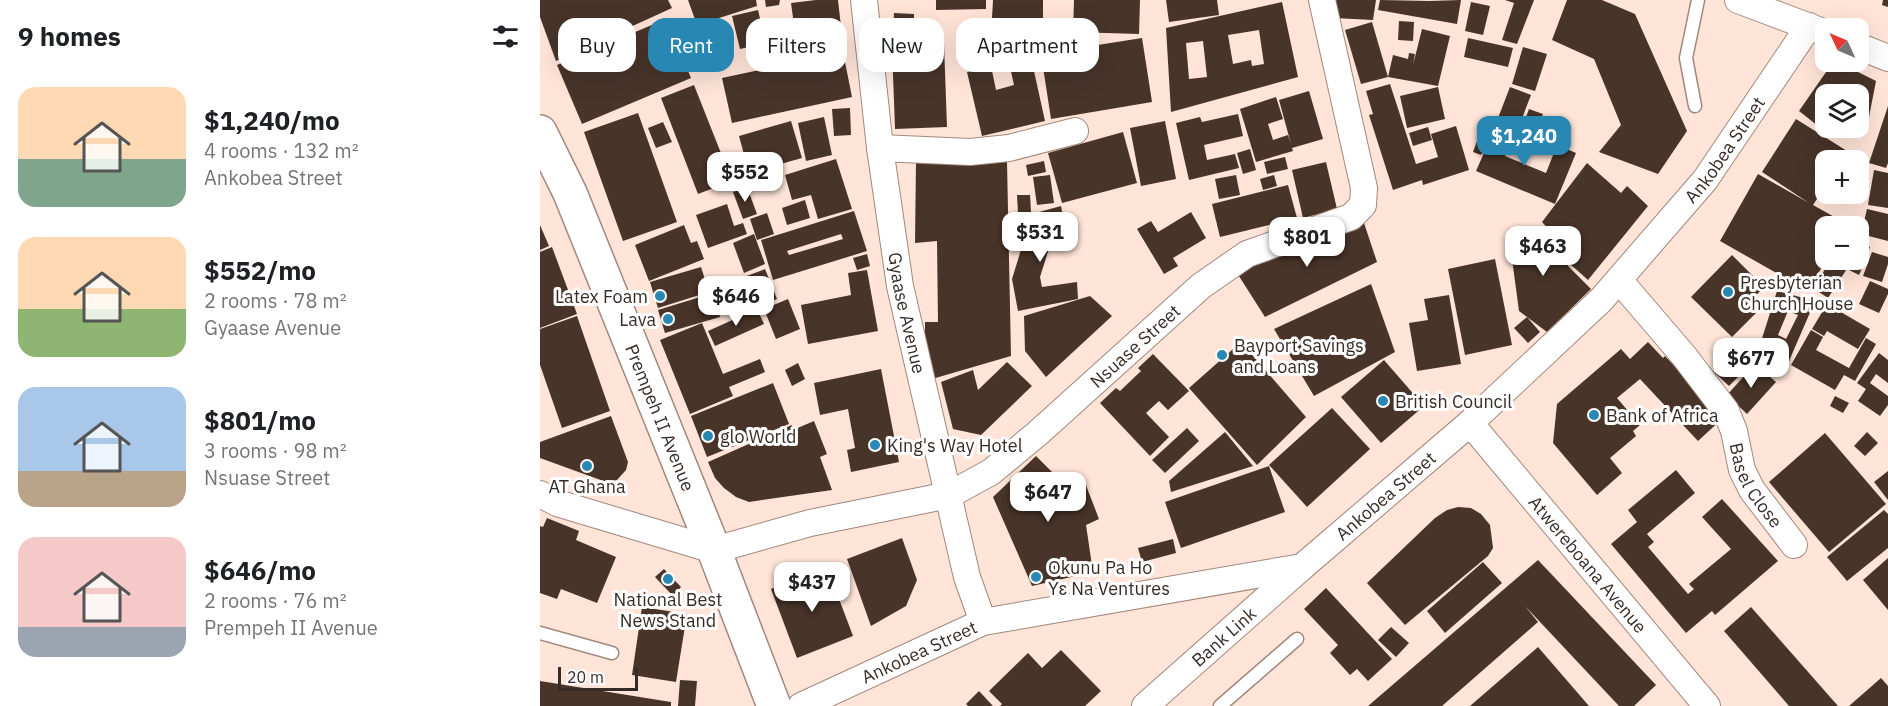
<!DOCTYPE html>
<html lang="en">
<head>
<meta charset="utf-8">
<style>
	:root { --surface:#fff; --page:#f2f2f2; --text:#202124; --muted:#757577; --accent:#2987b3 }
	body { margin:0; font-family:"IBM Plex Sans",sans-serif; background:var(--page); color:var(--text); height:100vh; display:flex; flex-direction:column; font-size:22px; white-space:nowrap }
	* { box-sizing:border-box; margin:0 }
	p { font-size:20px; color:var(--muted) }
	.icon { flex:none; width:33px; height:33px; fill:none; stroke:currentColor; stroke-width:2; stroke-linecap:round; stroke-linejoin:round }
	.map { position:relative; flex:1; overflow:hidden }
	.drawer { display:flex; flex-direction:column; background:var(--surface); width:540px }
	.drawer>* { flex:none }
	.guide { position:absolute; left:18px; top:18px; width:570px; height:54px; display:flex; gap:12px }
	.needle { width:39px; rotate:314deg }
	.tools { position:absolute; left:1275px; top:18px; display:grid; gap:12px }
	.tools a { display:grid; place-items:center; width:54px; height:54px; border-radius:12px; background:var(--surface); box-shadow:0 6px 24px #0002; font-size:30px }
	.scale { position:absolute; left:18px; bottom:15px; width:80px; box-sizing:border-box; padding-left:6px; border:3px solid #362c27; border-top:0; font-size:16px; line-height:21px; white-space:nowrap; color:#362c27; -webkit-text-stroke:4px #fff; paint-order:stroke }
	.price { position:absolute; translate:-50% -51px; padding:0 14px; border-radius:12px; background:#fff; color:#222; font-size:20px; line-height:39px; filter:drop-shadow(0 2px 3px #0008) }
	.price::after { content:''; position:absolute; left:50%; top:36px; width:18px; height:14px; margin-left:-9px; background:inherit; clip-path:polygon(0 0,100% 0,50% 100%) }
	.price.current { background:var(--accent); color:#fff }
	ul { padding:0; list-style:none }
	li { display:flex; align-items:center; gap:18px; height:150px; padding:0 18px }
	li span { display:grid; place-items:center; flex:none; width:168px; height:120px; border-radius:18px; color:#555 }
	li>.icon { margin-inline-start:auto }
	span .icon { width:72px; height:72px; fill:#fffc; stroke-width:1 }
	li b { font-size:26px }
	h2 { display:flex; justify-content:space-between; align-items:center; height:72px; padding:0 18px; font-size:26px }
	.chip { padding:0 21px; border-radius:18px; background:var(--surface); box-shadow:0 6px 24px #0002; font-size:21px; line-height:54px }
	.chip.current { background:var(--accent); color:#fff }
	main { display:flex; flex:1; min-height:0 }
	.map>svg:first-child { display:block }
	.building { fill:#483429; fill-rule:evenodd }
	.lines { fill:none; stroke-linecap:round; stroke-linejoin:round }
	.lane-casing { stroke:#a1887d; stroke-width:15 }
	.street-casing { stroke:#a1887d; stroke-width:28 }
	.secondary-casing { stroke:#a1887d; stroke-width:36 }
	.lane { stroke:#fff; stroke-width:12 }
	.street { stroke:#fff; stroke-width:26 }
	.secondary { stroke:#fff; stroke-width:33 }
	.poi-dot { fill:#2987b3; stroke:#fff; stroke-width:2 }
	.labels { text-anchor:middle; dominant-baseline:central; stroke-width:6; stroke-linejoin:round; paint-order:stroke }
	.street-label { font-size:18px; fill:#362c27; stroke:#fff }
	.poi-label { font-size:18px; fill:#362c27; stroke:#fff; text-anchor:start }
</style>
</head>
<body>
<main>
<section class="drawer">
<h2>9 homes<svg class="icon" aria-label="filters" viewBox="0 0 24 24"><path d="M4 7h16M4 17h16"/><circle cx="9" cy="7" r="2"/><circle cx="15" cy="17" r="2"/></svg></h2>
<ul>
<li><span style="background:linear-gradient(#ffd9b3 60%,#7fa58c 0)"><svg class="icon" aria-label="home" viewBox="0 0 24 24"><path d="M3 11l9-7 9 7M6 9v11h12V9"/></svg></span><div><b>$1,240/mo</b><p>4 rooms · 132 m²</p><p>Ankobea Street</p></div></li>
<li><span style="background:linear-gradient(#ffd9b3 60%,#8fb573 0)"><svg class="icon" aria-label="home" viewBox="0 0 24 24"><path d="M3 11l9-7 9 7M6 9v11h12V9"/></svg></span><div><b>$552/mo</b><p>2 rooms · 78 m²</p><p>Gyaase Avenue</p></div></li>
<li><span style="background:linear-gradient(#a9c7e8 70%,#b9a48a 0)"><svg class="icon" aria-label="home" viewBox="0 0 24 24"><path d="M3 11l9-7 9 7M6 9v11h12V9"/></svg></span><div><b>$801/mo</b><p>3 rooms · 98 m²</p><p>Nsuase Street</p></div></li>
<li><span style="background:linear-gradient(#f6c9c9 75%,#9aa5b1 0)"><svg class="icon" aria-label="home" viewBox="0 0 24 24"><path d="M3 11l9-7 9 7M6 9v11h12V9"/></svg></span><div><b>$646/mo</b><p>2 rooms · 76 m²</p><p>Prempeh II Avenue</p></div></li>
</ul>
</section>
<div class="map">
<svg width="1348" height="706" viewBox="0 0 1348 706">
	<rect width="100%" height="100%" fill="#ffe4d7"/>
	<g class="building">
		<path d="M0,0h128l4,8 -116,53 -16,-44z"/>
		<path d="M148,0h68l1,6 -60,19z"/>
		<path d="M225,0h15l-1,5 -13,2z"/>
		<path d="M276,0h22l4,35 -21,2 -2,-19 -15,1 1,4 -11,2 -3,-22z"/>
		<path d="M396,0h50v9l-50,1z"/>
		<path d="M453,0h50v18h-51z"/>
		<path d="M534,0h66l-1,34 -66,-2z"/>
		<path d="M626,0h51l2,15 -50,7z"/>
		<path d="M795,0h41l-3,20 -39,-2z"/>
		<path d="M840,0l49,1 32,-1 -4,24 -79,-14z"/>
		<path d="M965,0h29l-17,44 -15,-4 12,-37z"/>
		<path d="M1027,0h35l33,14 52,117 -29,43 -59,-22 22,-27 -27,-66 -42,-19z"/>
		<path d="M1343,0h5v7l-6,-2z"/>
		<path d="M742,2l16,75 -127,35 -5,-84zM719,30l5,34 -12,2 -1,-6 -18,4 -5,-29zM663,41l4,36 -18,2 -3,-36z"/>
		<path d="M931,2l19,4 -7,29 -18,-4z"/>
		<path d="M218,10l8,33 -26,6 -8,-33z"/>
		<path d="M354,13l20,1v18h-21z"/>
		<path d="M126,19l25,59 -109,46 -25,-59z"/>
		<path d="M859,21l15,1 -1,19 -15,-1z"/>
		<path d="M832,22l16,55 -27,7 -16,-54z"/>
		<path d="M186,25l6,32 -32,6 -6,-31z"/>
		<path d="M468,28l1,18 -18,1 -1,-18z"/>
		<path d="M882,29l28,7 -12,50 -50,-9 5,-22 15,4 1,-6 6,1 -2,11z"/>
		<path d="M495,30h19v15l-19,1z"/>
		<path d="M602,38l10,64 -101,17 -10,-65z"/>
		<path d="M928,38l45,10 -5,19 -44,-10z"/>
		<path d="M287,39l2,13 -17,2 -2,-13z"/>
		<path d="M404,44l3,83 -52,2 -3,-82z"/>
		<path d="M488,44l17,77 -63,15 -15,-64 24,-6 5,24 18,-5 -8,-36z"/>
		<path d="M983,47l24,7 -12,37 -23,-7z"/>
		<path d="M464,49l2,12 -13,2 -2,-12z"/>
		<path d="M303,52l9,45 -120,26 -10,-45z"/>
		<path d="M1293,62h5l38,19 -7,36 -11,-4v-19h-32v34h5l-4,5 -28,-22z"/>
		<path d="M850,84l26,80 22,-7 -7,-23 25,-8 13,44 -46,15 -1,-5 -29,10 -24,-75 4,-1 -7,-23z"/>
		<path d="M154,85l38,96 -34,13 -37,-96z"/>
		<path d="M898,87l7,32 -38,9 -7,-32z"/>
		<path d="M970,87l21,8 -12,31 -21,-8z"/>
		<path d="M769,91l14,48 -31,9 1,3 -37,11 -16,-53 36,-12 7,22 -15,5 5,16 15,-5 3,9 -12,-44z"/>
		<path d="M1348,106v57l-2,5 -17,-5z"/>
		<path d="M310,108l1,27 -17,1 -2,-27z"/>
		<path d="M989,109l14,5 -8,21 -14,-5z"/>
		<path d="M98,113l39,109 -54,19 -39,-109z"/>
		<path d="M698,114l5,22 -39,9 3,15 28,-6 4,14 -50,12 -13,-57 24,-6 2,5z"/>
		<path d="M284,117l8,38 -26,6 -8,-38z"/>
		<path d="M946,117l9,4 -14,34 -8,-3z"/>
		<path d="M1256,119l51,32 -6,9h-15v25l-13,20 34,19 -2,2h-19v34l-18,31 -88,-50 38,-67 51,29 -47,-31z"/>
		<path d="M251,121l11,37 -53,15 -10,-37z"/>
		<path d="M625,121l11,58 -35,7 -11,-58z"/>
		<path d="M958,121l18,7 -11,28 41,17 11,-28 19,8 -21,51 -79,-33z"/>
		<path d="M123,122l9,20 -16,6 -8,-20z"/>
		<path d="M888,127l4,13 -19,6 -4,-13z"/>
		<path d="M583,132l14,51 -75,20 -14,-50z"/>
		<path d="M710,149l6,21 -13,4 -6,-21z"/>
		<path d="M745,157l3,12 -21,5 -3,-12z"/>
		<path d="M296,159l16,50 -34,10 -7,-24 -19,5 -7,-25z"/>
		<path d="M376,161h91l4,195 -79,23 -7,-24v-33h13l-1,-81 -22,2z"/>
		<path d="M504,161l2,11 -18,4 -2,-11z"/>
		<path d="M786,162l11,47 -34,9 -11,-48z"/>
		<path d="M1047,163l34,30 6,-7 21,20 -60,74 -18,-16 1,-10 -29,-32z"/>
		<path d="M1334,170l14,3v35l-20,-3z"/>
		<path d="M510,175l4,28 -17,2 -4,-28z"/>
		<path d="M696,175l4,20 -21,4 -4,-20z"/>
		<path d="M734,175l3,11 -14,4 -3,-11z"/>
		<path d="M748,185l9,33 -77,19 -8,-33z"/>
		<path d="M207,187l10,27 -14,5 -10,-27z"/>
		<path d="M477,195h13l1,17 -13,1z"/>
		<path d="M265,200l5,18 -23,7 -5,-17z"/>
		<path d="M187,204l7,22 9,-3 4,11 -39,14 -12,-33z"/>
		<path d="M521,206l6,33 -16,3 -11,35 2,10 35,-5 1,17 -60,12 -6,-32 20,-65z"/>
		<path d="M1327,209l21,5v27l-27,-7z"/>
		<path d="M314,211l13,40 -94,29 -12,-40zM301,234l2,5 -54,16 -2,-4z"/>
		<path d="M651,212l15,26 -33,20 5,8 -14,8 -27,-45 14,-8 7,11z"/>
		<path d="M227,213l7,21 -17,6 -7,-21z"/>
		<path d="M824,223l13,39 -112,55 -28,-44 36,-23z"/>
		<path d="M0,225l9,21 -9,4z"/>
		<path d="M144,225l7,18 6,-2 7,18 -55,22 -14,-36z"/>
		<path d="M1001,226l26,29 1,11 23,23 -44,43 -28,-21 -11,-82z"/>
		<path d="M214,234l11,30 -21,9 -11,-30z"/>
		<path d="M1318,242l12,5 -5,13 -7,-3z"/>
		<path d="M12,247l25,67 -37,14v-76z"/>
		<path d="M1332,252l16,5v7l-6,18 -19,-6z"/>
		<path d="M327,254l3,12 -13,4 -4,-12z"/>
		<path d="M1192,255l32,32 -14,15 9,8 -27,27 -41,-40z"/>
		<path d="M955,259l17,86 -47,10 -17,-86z"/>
		<path d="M1318,259l7,3 -6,13 -10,-5 6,-10z"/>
		<path d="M1291,260h18l3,1 -24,37 -15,-10z"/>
		<path d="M161,267l8,25 -51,16 -8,-26z"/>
		<path d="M225,269l12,30 -42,17 -12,-31z"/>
		<path d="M327,270l11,61 -70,13 -7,-39 50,-10 -3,-22z"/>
		<path d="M1330,281l18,8v5l-9,19 -20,-9z"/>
		<path d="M831,284l24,68 -81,44 -40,-67z"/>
		<path d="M1237,291l38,10 -26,60 -31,-10zM1248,311l10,4 -12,24 -8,-4z"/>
		<path d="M173,293l7,24 -55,16 -7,-23z"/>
		<path d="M909,295l12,69 -44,7 -8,-48 19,-3 -4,-21z"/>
		<path d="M550,296l22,20 -66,61 -21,-26 -1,-35z"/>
		<path d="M248,299l12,30 -24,10 -12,-30z"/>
		<path d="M1287,304l43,25 -12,20 -31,-18 -3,5 -12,-7z"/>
		<path d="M217,309l7,15 -49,22 -7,-15z"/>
		<path d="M37,316l33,95 -48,17 -22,-63v-36z"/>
		<path d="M987,317l13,15 -12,11 -14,-15z"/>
		<path d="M162,323l21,51 37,-15 5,13 -36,15 4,9 -43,18 -30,-74z"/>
		<path d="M1271,330l12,7 -7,13 33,18 17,-30 10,6 -21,37 -11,-6 -9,15 -44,-25z"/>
		<path d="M701,342l65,75 -49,48 -68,-77z"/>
		<path d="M1108,342l15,16 2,-2 58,62 -25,23 -58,-62 -23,19 23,27 -7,6 3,5 -26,22 12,15 -25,22 -44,-52 4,-39 64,-55 9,10z"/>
		<path d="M1339,353l9,7v23l-12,-9 -6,9 18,13v9l-8,11 -22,-15 8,-12 -9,-6z"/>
		<path d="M613,354l36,37 -21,19 -9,-9 -13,12 23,24 -19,19 -50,-53 16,-15 4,3 21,-20 -3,-3z"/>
		<path d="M844,360l40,46 -43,37 -40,-46z"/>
		<path d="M1188,360l14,13 -13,13 -14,-13z"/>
		<path d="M467,362l25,24 -51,49 -28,-6 -12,-47 32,-12 5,20z"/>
		<path d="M258,363l7,16 -13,7 -7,-16z"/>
		<path d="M1215,364l21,18 -29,32 -20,-19z"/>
		<path d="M341,369l18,93 -48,10 -4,-22 8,-2 -7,-39 -28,6 -6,-32z"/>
		<path d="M233,383l16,41 -82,33 -16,-41z"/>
		<path d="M1295,396l14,7 -6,10 -13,-7z"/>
		<path d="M792,408l38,41 -63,58 -38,-42z"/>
		<path d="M71,416l17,46 -2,8 -9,10 -11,2 -66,-24v-16z"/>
		<path d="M274,421l13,33 -7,3 12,33 -83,12 -13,-5 -12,-9 -9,-10 -7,-16 84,-37 1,5z"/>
		<path d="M647,428l12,13 -34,32 -13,-13z"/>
		<path d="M685,432l28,34 -82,26 -2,-11z"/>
		<path d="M1327,432l11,11 -13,13 -11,-10z"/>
		<path d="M1285,433l61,71 -57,48 -60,-70z"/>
		<path d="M496,456l28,28 18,-9 17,44 -13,6 7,47 -61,14 -39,-89z"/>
		<path d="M729,466l16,46 -104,36 -16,-46z"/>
		<path d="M1136,470l19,23 -48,41 7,8 -6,5 40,47 6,-5 -5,-5 42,-35 -29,-32 20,-18 56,62 -63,54 -3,-4 -26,22 -75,-89 26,-22 -9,-12z"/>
		<path d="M1348,471v29l-14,-18z"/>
		<path d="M918,507l13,1 10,6 9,11 3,23 -5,8 -83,69 -38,-42 68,-65 12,-8z"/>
		<path d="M1344,510l4,4v34l-41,33 -20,-24z"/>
		<path d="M7,518l32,13 -3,9 40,17 -19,46 -36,-14 -4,10 -17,-6v-67l3,1z"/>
		<path d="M362,538l15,42 -11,26 -35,20 -24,-67z"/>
		<path d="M633,539l3,14 -34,9 -4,-14z"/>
		<path d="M1348,558v52l-25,-30z"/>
		<path d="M998,560l118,125 -22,21h-15l-94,-100 13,16 -96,84h-74z"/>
		<path d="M943,562l19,21 -57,50 -18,-22z"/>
		<path d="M287,567l26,69 -56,22 -26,-69z"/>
		<path d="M124,569l17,18 -8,9 -18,-19z"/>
		<path d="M786,588l66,71 -24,22 -11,-12 -7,6 -20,-22 8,-8 -34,-36z"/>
		<path d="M102,607l45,7 -11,68 -44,-7z"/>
		<path d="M1211,607l87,99h-49l-65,-75z"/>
		<path d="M851,627l18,16 -13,14 -18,-17z"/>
		<path d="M998,647l51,59h-119z"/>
		<path d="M521,650l40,41 -16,15h-85l2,-2 -13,-13 39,-38 14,15z"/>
		<path d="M1341,678l7,8v20h-39z"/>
		<path d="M140,680l17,1 -2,25h-17z"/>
		<path d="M0,681l131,21v4h-131z"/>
		<path d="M439,691l14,15h-25l-2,-2z"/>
	</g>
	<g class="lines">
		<g class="lane-casing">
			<g id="lane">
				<path d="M1155,106l-9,-48 12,-58"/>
				<path d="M0,633l72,20"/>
				<path d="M680,706l77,-67"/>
			</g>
		</g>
		<g class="street-casing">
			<g id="street">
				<path id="s1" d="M324,0l16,148 20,138 67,291 16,45"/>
				<path d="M1198,0l88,33"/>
				<path d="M1318,46l30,12"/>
				<path d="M340,148l90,4 39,-4 66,-17"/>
				<path id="s2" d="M1079,280l65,76 42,55 8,20 8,39 10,20 42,55"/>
				<path id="s3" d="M930,423l237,283"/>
				<path id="s4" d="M0,494l17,9 157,47 96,-27 139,-28 42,-23 47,-39 163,-147 46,-32 104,-37 12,-12 1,-17 -42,-188"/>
				<path id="s5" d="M261,706l182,-84 319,-55 168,-144 131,-123 104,-120 104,-154"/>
				<path id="s6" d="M605,706l157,-139"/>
			</g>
		</g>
		<g class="secondary-casing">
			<g id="secondary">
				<path id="s7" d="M0,132l30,61 144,357 60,156"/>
			</g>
		</g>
		<use href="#lane" class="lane"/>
		<use href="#street" class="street"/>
		<use href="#secondary" class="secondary"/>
	</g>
	<g class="poi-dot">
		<circle cx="1188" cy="292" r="6"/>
		<circle cx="120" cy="296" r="6"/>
		<circle cx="128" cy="319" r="6"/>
		<circle cx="682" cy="355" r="6"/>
		<circle cx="843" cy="401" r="6"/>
		<circle cx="1054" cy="415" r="6"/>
		<circle cx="168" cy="436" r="6"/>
		<circle cx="335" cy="445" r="6"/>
		<circle cx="47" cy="466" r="6"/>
		<circle cx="496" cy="577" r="6"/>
		<circle cx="128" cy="579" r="6"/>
	</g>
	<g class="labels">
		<g class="street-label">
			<text stroke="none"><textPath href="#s5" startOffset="1120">Ankobea Street</textPath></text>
			<text stroke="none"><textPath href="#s1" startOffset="316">Gyaase Avenue</textPath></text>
			<text stroke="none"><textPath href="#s4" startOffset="664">Nsuase Street</textPath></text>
			<text stroke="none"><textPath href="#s7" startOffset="310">Prempeh II Avenue</textPath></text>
			<text stroke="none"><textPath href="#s2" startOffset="250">Basel Close</textPath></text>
			<text stroke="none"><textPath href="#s5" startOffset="634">Ankobea Street</textPath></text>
			<text stroke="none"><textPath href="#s3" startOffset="184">Atwereboana Avenue</textPath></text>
			<text stroke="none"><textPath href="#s6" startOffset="105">Bank Link</textPath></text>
			<text stroke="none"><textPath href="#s5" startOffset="130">Ankobea Street</textPath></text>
		</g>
		<g class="poi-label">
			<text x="1200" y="282">Presbyterian<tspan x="1200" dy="21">Church House</tspan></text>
			<text x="108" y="296" text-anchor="end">Latex Foam</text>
			<text x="116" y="319" text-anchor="end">Lava</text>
			<text x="694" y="345">Bayport Savings<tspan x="694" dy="21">and Loans</tspan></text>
			<text x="855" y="401">British Council</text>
			<text x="1066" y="415">Bank of Africa</text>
			<text x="180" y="436">glo World</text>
			<text x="347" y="445">King's Way Hotel</text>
			<text x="47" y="486" text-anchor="middle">AT Ghana</text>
			<text x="508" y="567">Okunu Pa Ho<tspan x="508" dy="21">Yɛ Na Ventures</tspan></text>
			<text x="128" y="599" text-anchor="middle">National Best<tspan x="128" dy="21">News Stand</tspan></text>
		</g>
	</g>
</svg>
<div class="tools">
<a><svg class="needle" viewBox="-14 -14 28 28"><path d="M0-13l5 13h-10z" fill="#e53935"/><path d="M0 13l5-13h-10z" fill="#757577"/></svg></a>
<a><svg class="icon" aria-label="layers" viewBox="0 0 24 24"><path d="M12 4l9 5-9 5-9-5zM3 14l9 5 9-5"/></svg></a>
<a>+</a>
<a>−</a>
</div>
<div class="scale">20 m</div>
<b class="price current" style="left:984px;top:167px">$1,240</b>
<b class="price" style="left:205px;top:203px">$552</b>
<b class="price" style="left:500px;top:263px">$531</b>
<b class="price" style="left:767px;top:268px">$801</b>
<b class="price" style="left:1003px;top:277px">$463</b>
<b class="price" style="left:196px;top:327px">$646</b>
<b class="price" style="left:1211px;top:389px">$677</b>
<b class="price" style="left:508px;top:523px">$647</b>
<b class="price" style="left:272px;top:613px">$437</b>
<div class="guide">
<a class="chip">Buy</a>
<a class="chip current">Rent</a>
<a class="chip">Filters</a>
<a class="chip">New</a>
<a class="chip">Apartment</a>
</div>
</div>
</main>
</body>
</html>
